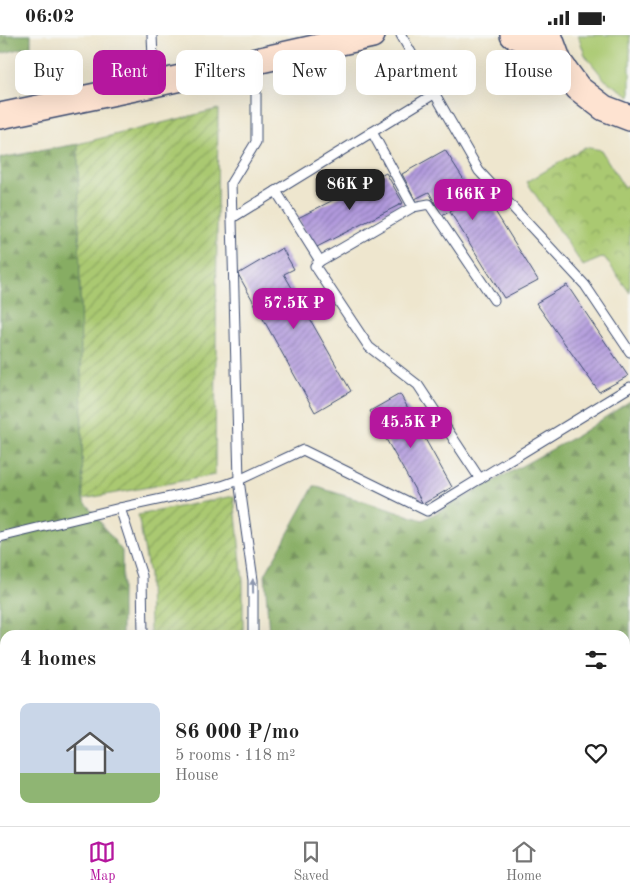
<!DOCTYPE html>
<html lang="en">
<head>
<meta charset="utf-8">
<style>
	:root { --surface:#fff; --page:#f2f2f2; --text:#222; --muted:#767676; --line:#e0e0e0; --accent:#b5179e }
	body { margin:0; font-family:"Old Standard TT",serif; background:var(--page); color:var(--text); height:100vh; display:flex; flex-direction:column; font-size:19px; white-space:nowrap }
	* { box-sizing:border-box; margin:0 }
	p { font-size:16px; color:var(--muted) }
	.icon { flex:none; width:28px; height:28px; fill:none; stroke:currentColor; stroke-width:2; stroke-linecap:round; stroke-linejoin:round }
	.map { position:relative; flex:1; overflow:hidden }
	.details { position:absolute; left:0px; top:595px; width:630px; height:196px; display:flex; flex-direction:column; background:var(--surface); border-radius:15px 15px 0 0; box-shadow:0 5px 20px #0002 }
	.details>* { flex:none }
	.hud { position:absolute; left:15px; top:15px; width:600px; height:45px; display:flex; gap:10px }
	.price { position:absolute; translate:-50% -42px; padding:0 11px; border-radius:10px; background:var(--accent); color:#fff; font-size:16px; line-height:32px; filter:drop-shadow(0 1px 2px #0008) }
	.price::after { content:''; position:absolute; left:50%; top:30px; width:15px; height:11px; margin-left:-8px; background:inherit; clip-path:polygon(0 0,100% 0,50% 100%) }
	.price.current { background:#222; color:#fff }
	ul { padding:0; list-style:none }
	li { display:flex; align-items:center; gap:15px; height:125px; padding:0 20px }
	li span { display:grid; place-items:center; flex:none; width:140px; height:100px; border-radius:10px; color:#555 }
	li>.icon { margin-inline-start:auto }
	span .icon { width:60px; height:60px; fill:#fffc; stroke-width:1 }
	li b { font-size:21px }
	h2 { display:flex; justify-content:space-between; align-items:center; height:60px; padding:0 20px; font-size:21px }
	.pill { padding:0 18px; border-radius:10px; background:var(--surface); box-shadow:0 5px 20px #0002; font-size:18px; line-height:45px }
	.pill.current { background:var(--accent); color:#fff }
	.status { display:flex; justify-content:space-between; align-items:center; height:35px; padding:0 25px; background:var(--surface); direction:ltr }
	.status svg { height:14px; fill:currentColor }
	.dock { display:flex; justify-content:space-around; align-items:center; height:70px; border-top:1px solid var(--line); background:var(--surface); font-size:14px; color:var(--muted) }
	.dock a { display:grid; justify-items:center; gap:2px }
	.dock .current { color:var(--accent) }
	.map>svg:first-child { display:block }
	.grass { fill:#aac971; stroke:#627c68 }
	.forest { fill:url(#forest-firs); stroke:#516e60 }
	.park { fill:url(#park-crowns); stroke:#627c68 }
	.garden { fill:url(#garden-furrows); stroke:#627c68 }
	.building { fill:url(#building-hatch) }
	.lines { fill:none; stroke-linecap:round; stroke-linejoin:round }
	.lane-casing { stroke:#3b4a6f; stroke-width:11 }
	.secondary-casing { stroke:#3b4a6f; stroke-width:28 }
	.lane { stroke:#fff; stroke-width:9 }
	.secondary { stroke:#fee3d1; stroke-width:25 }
	.oneway { fill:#8d97ae }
</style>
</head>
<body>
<div class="status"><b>06:02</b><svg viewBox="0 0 49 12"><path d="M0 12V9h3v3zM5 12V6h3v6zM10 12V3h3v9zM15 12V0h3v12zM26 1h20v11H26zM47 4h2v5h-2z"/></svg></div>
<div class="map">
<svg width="630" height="791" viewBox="0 0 630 791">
	<defs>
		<pattern id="forest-firs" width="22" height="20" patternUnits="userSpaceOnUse" patternTransform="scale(1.25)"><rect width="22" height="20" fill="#87ad63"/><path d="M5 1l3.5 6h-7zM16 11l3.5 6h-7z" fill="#6e8d55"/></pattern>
		<pattern id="park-crowns" width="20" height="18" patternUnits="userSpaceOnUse" patternTransform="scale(1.25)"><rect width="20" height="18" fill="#aac971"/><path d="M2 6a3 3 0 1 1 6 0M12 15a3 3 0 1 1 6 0" fill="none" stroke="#8aa460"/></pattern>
		<pattern id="garden-furrows" width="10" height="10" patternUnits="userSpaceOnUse" patternTransform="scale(1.25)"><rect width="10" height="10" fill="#aac971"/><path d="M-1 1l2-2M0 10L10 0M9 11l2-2" fill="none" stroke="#8aa460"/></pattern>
		<pattern id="building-hatch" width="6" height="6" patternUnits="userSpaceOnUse" patternTransform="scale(1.25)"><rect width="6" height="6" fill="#b199dc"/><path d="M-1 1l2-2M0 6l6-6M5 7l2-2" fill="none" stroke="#8f7db6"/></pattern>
	</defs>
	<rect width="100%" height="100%" fill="#f6f6f2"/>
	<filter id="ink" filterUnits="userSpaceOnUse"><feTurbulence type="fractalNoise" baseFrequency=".02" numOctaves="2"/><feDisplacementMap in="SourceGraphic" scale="10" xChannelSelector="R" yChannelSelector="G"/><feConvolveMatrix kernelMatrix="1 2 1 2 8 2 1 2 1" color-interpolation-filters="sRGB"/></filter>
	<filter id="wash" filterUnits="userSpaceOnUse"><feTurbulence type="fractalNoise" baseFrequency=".0096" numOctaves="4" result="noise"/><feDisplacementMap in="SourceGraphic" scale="20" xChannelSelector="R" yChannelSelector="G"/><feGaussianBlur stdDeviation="1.12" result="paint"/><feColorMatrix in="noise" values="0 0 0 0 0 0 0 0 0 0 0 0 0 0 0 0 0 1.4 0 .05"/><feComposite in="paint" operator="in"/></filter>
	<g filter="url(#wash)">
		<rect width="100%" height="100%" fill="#eee6ce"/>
		<path class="grass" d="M578,0h52v61l-25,-16 -20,-25z"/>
		<g class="forest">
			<path d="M0,0h31v11l-31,8z"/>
			<path d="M78,109l5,355 39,52v84h-117v186h48l1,5h-54v-668z"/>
			<path d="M630,366v425h-351l1,-5h345v-186h-356l-4,-60 49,-89 109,34 155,-85z"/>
		</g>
		<path class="park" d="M585,112l16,3 23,37 6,-3v109l-26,-36 -21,9 -56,-84z"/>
		<g class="garden">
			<path d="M218,74l-3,366 -132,24 -5,-355z"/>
			<path d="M234,461l9,85v54h-93l-1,-60 -11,-60z"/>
			<path d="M65,786h71l1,5h-72z"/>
			<rect x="153" y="786" width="90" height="5"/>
		</g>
		<g id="blocks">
			<g class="building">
				<path d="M445,115l30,47 8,-5 55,88 -34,18 -54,-86 6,-4 -14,8 -13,-24 -14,7 -13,-25z"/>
				<path d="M386,138l17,30 -90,46 -15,-31z"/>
				<path d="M282,213l12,21 -10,5 67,117 -36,21 -77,-138z"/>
				<path d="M567,250l61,91 -29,16 -63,-89z"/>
				<path d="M400,359l52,93 -29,17 -53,-93z"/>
			</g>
		</g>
	</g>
	<g filter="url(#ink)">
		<use href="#blocks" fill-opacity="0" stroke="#3b4a6f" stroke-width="1"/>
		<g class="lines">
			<g class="lane-casing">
				<g id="lane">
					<path d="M152,0l2,47"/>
					<path d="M401,0l78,136 106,114 45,67"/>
					<path d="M372,97l41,75 16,-3 65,96"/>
					<path d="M276,156l44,70"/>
					<path d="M413,172l-93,54 -5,5 54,81 49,38 62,94"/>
					<path d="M232,183l202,-124"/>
					<path d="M120,473l22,68 1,59"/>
					<path d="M0,502l120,-29 102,-22 17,-6 64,-30 124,61 203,-124"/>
					<path d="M253,600v-55l-14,-100 -8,-297 25,-41v-79"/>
					<path d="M148,786v5"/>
					<path d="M254,786v5"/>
				</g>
			</g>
			<g class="secondary-casing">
				<g id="secondary">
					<path d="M513,0l10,4 36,23"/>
					<path d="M549,0l10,27 19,26 26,20 26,10"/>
					<path d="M0,81l154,-32 218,-49"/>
				</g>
			</g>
			<use href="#lane" class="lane"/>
			<use href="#secondary" class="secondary"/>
		</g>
		<defs><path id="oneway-solid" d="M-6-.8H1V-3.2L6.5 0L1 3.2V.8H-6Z" transform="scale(1.25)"/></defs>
		<use class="oneway" href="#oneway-solid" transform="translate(253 551) rotate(-91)"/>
	</g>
</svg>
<b class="price current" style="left:350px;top:176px">86K ₽</b>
<b class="price" style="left:473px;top:186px">166K ₽</b>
<b class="price" style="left:294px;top:295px">57.5K ₽</b>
<b class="price" style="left:411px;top:414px">45.5K ₽</b>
<div class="hud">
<a class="pill">Buy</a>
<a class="pill current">Rent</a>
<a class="pill">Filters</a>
<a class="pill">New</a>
<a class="pill">Apartment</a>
<a class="pill">House</a>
</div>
<section class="details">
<h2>4 homes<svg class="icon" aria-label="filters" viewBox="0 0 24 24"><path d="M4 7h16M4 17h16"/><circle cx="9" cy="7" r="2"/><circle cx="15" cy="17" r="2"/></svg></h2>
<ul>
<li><span style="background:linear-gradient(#c9d6e8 70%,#8fb573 0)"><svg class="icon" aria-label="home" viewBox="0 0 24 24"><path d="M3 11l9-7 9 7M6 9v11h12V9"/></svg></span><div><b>86 000 ₽/mo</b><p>5 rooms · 118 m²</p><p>House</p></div><svg class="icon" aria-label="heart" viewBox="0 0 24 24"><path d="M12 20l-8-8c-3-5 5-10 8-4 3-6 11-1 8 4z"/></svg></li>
</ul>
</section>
</div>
<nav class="dock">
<a class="current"><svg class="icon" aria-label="map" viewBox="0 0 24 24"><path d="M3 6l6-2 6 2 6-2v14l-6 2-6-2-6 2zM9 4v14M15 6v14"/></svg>Map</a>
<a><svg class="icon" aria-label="saved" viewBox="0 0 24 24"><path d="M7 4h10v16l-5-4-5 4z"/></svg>Saved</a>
<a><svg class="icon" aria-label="home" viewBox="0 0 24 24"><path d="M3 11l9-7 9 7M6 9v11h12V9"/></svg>Home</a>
</nav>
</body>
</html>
